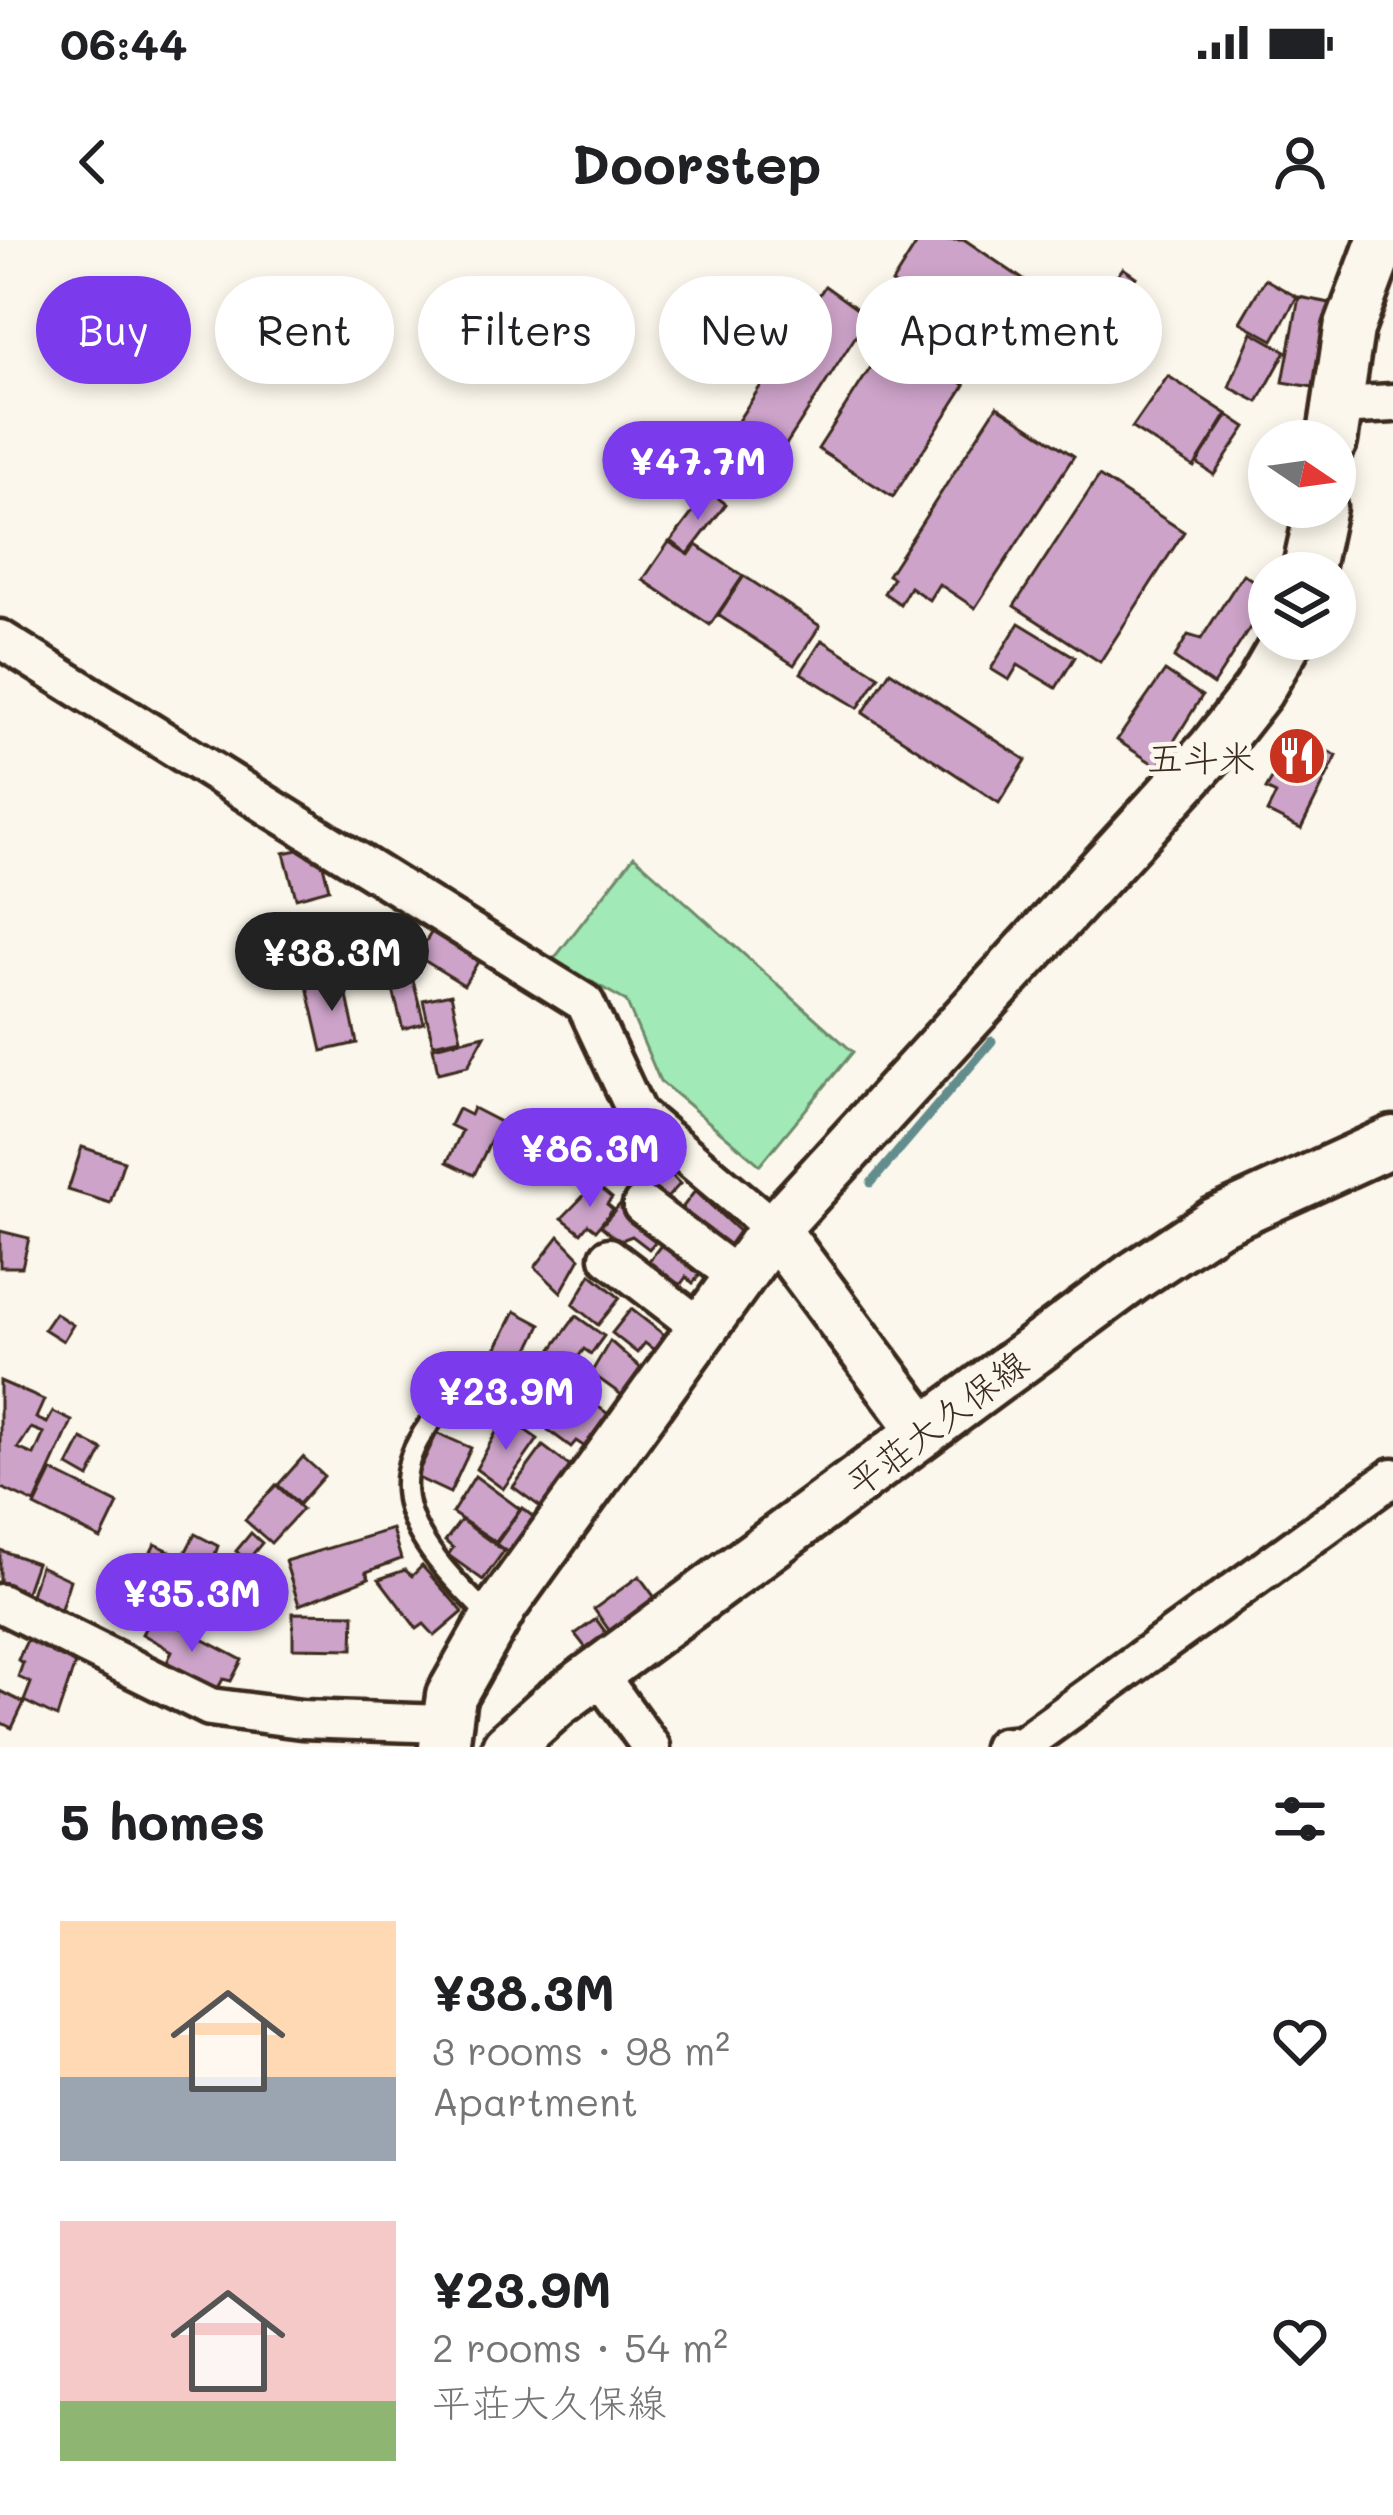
<!DOCTYPE html>
<html lang="en">
<head>
<meta charset="utf-8">
<style>
	:root { --surface:#fff; --page:#f6f6f6; --text:#202124; --muted:#757577; --accent:#7c3aed }
	body { margin:0; font-family:Mali,"Klee One",sans-serif; background:var(--page); color:var(--text); height:100vh; display:flex; flex-direction:column; font-size:45px; white-space:nowrap }
	* { box-sizing:border-box; margin:0 }
	p { font-size:39px; color:var(--muted) }
	.icon { flex:none; width:66px; height:66px; fill:none; stroke:currentColor; stroke-width:2; stroke-linecap:round; stroke-linejoin:round }
	.map { position:relative; height:1507px; overflow:hidden }
	.panel { display:flex; flex-direction:column; background:var(--surface); flex:1 }
	.panel>* { flex:none }
	.top-card { position:absolute; left:36px; top:36px; width:1323px; height:108px; display:flex; gap:24px }
	.needle { width:78px; rotate:103deg }
	.controls { position:absolute; left:1248px; top:180px; display:grid; gap:24px }
	.controls a { display:grid; place-items:center; width:108px; height:108px; border-radius:50%; background:var(--surface); box-shadow:0 6px 18px #0003; font-size:60px }
	.price { position:absolute; translate:-50% -102px; padding:0 27px; border-radius:42px; background:var(--accent); color:#fff; font-size:39px; line-height:78px; filter:drop-shadow(0 3px 6px #0008) }
	.price::after { content:''; position:absolute; left:50%; top:72px; width:36px; height:27px; margin-left:-18px; background:inherit; clip-path:polygon(0 0,100% 0,50% 100%) }
	.price.current { background:#222; color:#fff }
	ul { padding:0; list-style:none }
	li { display:flex; align-items:center; gap:36px; height:300px; padding:0 60px }
	li span { display:grid; place-items:center; flex:none; width:336px; height:240px; border-radius:0px; color:#555 }
	li>.icon { margin-inline-start:auto }
	span .icon { width:144px; height:144px; fill:#fffc; stroke-width:1 }
	li b { font-size:51px }
	h2 { display:flex; justify-content:space-between; align-items:center; height:144px; padding:0 60px; font-size:51px }
	.pill { padding:0 42px; border-radius:54px; background:var(--surface); box-shadow:0 6px 18px #0003; font-size:42px; line-height:108px }
	.pill.current { background:var(--accent); color:#fff }
	.status { display:flex; justify-content:space-between; align-items:center; height:84px; padding:0 60px; background:var(--surface); direction:ltr }
	.status svg { height:33px; fill:currentColor }
	header { display:flex; justify-content:space-between; align-items:center; height:156px; padding:0 60px; background:var(--surface); font-size:54px; font-weight:800 }
	.map>svg:first-child { display:block }
	.green { fill:#a1e9b6; stroke:#6e8a6a; stroke-width:3 }
	.lines { fill:none; stroke-linecap:round; stroke-linejoin:round }
	.stream { stroke:#638d8c; stroke-width:9 }
	.building { fill:#cda3c9; stroke:#3b2a1e; stroke-width:3; fill-rule:evenodd }
	.lane-casing { stroke:#3b2a1e; stroke-width:27 }
	.street-casing { stroke:#3b2a1e; stroke-width:45 }
	.secondary-casing { stroke:#3b2a1e; stroke-width:57 }
	.lane { stroke:#fbf7ec; stroke-width:18 }
	.street { stroke:#fbf7ec; stroke-width:36 }
	.secondary { stroke:#fbf7ec; stroke-width:48 }
	.labels { text-anchor:middle; dominant-baseline:central; stroke-width:9; stroke-linejoin:round; paint-order:stroke }
	.poi-label { font-size:36px; fill:#3b2a1e; stroke:#fbf7ec; text-anchor:end }
	.street-label { font-size:36px; fill:#3b2a1e; stroke:#fbf7ec }
</style>
</head>
<body>
<div class="status"><b>06:44</b><svg viewBox="0 0 49 12"><path d="M0 12V9h3v3zM5 12V6h3v6zM10 12V3h3v9zM15 12V0h3v12zM26 1h20v11H26zM47 4h2v5h-2z"/></svg></div>
<header><svg class="icon" aria-label="back" viewBox="0 0 24 24"><path d="M15 5l-7 7 7 7"/></svg>Doorstep<svg class="icon" aria-label="person" viewBox="0 0 24 24"><circle cx="12" cy="8" r="4"/><path d="M4 21q1-7 8-7t8 7"/></svg></header>
<div class="map">
<svg width="1393" height="1507" viewBox="0 0 1393 1507">
	<rect width="100%" height="100%" fill="#fbf7ec"/>
	<filter id="ink" filterUnits="userSpaceOnUse"><feTurbulence type="fractalNoise" baseFrequency=".00833" numOctaves="2"/><feDisplacementMap in="SourceGraphic" scale="24" xChannelSelector="R" yChannelSelector="G"/><feConvolveMatrix kernelMatrix="1 2 1 2 8 2 1 2 1" color-interpolation-filters="sRGB"/></filter>
	<g filter="url(#ink)">
		<path class="green" d="M634,616l219,196 -93,113 -100,-84 -34,-80 -73,-41z"/>
		<g class="lines">
			<path class="stream" d="M871,943l121,-142"/>
		</g>
		<g class="building">
			<path d="M919,0h46l75,51 -47,59 -101,-67z"/>
			<path d="M1123,28l13,9 -19,26 -13,-9z"/>
			<path d="M1265,39l32,18 -24,43 -33,-18z"/>
			<path d="M825,46l43,31 -88,137 -9,-5 -29,45 -37,-22z"/>
			<path d="M1299,57l36,7 -16,84 -36,-6z"/>
			<path d="M1252,92l34,19 -28,51 -29,-15z"/>
			<path d="M891,96l74,49 -72,112 -75,-48z"/>
			<path d="M1168,136l59,38 -33,53 -62,-39z"/>
			<path d="M997,166l77,50 -99,152 -36,-24 -10,16 -19,-13 -10,17 -16,-11 9,-15 -5,-3z"/>
			<path d="M1228,175l18,12 -32,48 -17,-12z"/>
			<path d="M1099,236l85,56 -84,130 -86,-56z"/>
			<path d="M709,251l17,13 -38,50 -17,-13z"/>
			<path d="M669,302l20,13 7,-10 47,31 -33,49 -67,-45z"/>
			<path d="M1243,334l26,17v7l-56,87 -39,-27 14,-23 13,4z"/>
			<path d="M744,336l76,50 -26,39 -76,-50z"/>
			<path d="M1019,383l56,34 -19,31 -38,-23 -9,15 -18,-11z"/>
			<path d="M822,400l57,36 -21,32 -57,-35z"/>
			<path d="M890,431l136,89 -27,43 -136,-90z"/>
			<path d="M1165,431l37,25 -44,71 -41,-27z"/>
			<path d="M1297,496l40,20 -36,73 -34,-17 9,-18 -10,-5z"/>
			<path d="M298,610l25,15 6,24 -33,9 -12,-45z"/>
			<path d="M437,683l47,29 -20,33 -47,-29z"/>
			<path d="M407,717l17,66 -21,6 -17,-66z"/>
			<path d="M343,737l14,66 -35,8 -15,-65z"/>
			<path d="M451,754l10,44 -28,6 -10,-44z"/>
			<path d="M485,795l-17,31 -30,7 -5,-26z"/>
			<path d="M473,868l27,14 -26,53 -27,-13 15,-31 -12,-6 8,-16 12,6z"/>
			<path d="M617,885l30,25 -27,33 -27,-22z"/>
			<path d="M82,907l42,14 -14,42 -42,-13z"/>
			<path d="M650,913l30,31 -17,18 -32,-20z"/>
			<path d="M595,944l17,14 -5,6 6,5 -17,21 -8,-6 -7,9 -19,-15z"/>
			<path d="M695,951l49,45 -14,15 -44,-34 -4,-9z"/>
			<path d="M621,963l34,24 5,9 -11,13 -17,-13 -13,5 -18,-15z"/>
			<path d="M0,991l29,7 -7,29h-22z"/>
			<path d="M559,996l21,22 -19,34 -26,-25z"/>
			<path d="M665,1000l38,31 -10,12 -7,-6 -5,7 -10,-3 -23,-19z"/>
			<path d="M591,1034l29,24 -22,27 -25,-20z"/>
			<path d="M631,1069l40,31 -12,14 -14,-11 -8,10 -25,-20z"/>
			<path d="M515,1071l26,14 -23,47 -27,-13z"/>
			<path d="M55,1073l18,12 -10,16 -19,-12z"/>
			<path d="M576,1076l28,20 -13,18 -7,-5 -11,15 -21,-15z"/>
			<path d="M610,1101l32,28 -7,9 8,6 -13,17 -39,-28z"/>
			<path d="M541,1118l24,15 -4,6 6,5 -28,41 -30,-21z"/>
			<path d="M0,1141l44,19 -8,18 11,5 6,-11 19,9 -37,82 -35,-16zM31,1188l13,5 -10,22 -16,-7z"/>
			<path d="M579,1153l35,25 -23,33 -15,-10 -5,6 -23,-17z"/>
			<path d="M505,1176l33,23 -35,50 -27,-20z"/>
			<path d="M437,1193l34,15 -21,45 -34,-16z"/>
			<path d="M82,1199l21,11 -14,28 -21,-12z"/>
			<path d="M543,1206l33,25 -30,40 -33,-24z"/>
			<path d="M303,1217l21,19 -25,28 -21,-19z"/>
			<path d="M52,1231l66,33 -17,35 -66,-33z"/>
			<path d="M475,1236l45,33 -24,33 -44,-29z"/>
			<path d="M276,1245l26,24 -31,34 -26,-23z"/>
			<path d="M522,1268l18,14 -26,35 -18,-13z"/>
			<path d="M461,1280l43,31 -21,29 -35,-25 5,-7 -8,-7z"/>
			<path d="M392,1289l9,30 -35,13 3,6 -70,27 -14,-44z"/>
			<path d="M251,1293l11,10 -15,18 -11,-10z"/>
			<path d="M195,1294l23,12 -13,36 -5,-2 -7,11 -59,-26 3,-7 9,4 9,-18 28,13z"/>
			<path d="M0,1310l36,13 -14,40 -22,-8z"/>
			<path d="M40,1326l30,14 -11,35 -31,-11z"/>
			<path d="M422,1326l41,46 -28,24 -11,-12 -7,5 -38,-50 26,-9 7,6z"/>
			<path d="M639,1336l20,27 -45,34 -20,-28z"/>
			<path d="M153,1373l89,47 -11,21 -8,-2 -9,16 -50,-26 8,-18 -30,-17z"/>
			<path d="M293,1373l61,1 -1,35 -60,-1z"/>
			<path d="M596,1379l13,18 -20,15 -14,-18z"/>
			<path d="M28,1398l52,11 -23,68 -33,-16 7,-18 -13,-6 5,-14 -5,-3z"/>
			<path d="M0,1451l24,12 -12,25 -12,-6z"/>
		</g>
		<g class="lines">
			<g class="lane-casing">
				<path id="lane" d="M458,1153c-99,90 -40,153 36,228"/>
			</g>
			<g class="street-casing">
				<g id="street">
					<path d="M1339,166l54,-3"/>
					<path d="M0,399l585,364 52,111 137,115"/>
					<path d="M642,965l97,73"/>
					<path d="M609,1017l95,73"/>
					<path d="M0,1363l210,104 91,12 143,5"/>
					<path d="M599,1435l52,72"/>
					<path d="M1002,1507l20,-2 371,-268"/>
				</g>
			</g>
			<g class="secondary-casing">
				<g id="secondary">
					<path d="M1332,201l17,-112 33,-89"/>
					<path d="M1307,333l14,-66"/>
					<path d="M774,989l150,202"/>
					<path d="M444,1507l7,-51 52,-91 271,-376 438,-479 46,-59 30,-52"/>
					<path d="M507,1507l48,-43 578,-427 83,-55 177,-81"/>
				</g>
			</g>
			<use href="#lane" class="lane"/>
			<use href="#street" class="street"/>
			<use href="#secondary" class="secondary"/>
		</g>
	</g>
	<defs>
		<g id="restaurant-disc" transform="scale(3)"><circle r="9.5" fill="#c8321e" stroke="#fbf7ec"/><path d="M-5-6h1v4h1v-4h1v4h1v-4h1v5L-1.5 .5V6h-2V.5L-5-1ZM5-6V6H3V1.5H1.5Q1.5-4 5-6Z" fill="#fff"/></g>
	</defs>
	<g fill-rule="evenodd">
		<use href="#restaurant-disc" x="1297" y="516"/>
	</g>
	<g class="labels">
		<g class="poi-label">
			<text x="1255" y="516">五斗米</text>
		</g>
		<g class="street-label">
			<text transform="translate(936 1182) rotate(-37)">平荘大久保線</text>
		</g>
	</g>
</svg>
<div class="controls">
<a><svg class="needle" viewBox="-14 -14 28 28"><path d="M0-13l5 13h-10z" fill="#e53935"/><path d="M0 13l5-13h-10z" fill="#757577"/></svg></a>
<a><svg class="icon" aria-label="layers" viewBox="0 0 24 24"><path d="M12 4l9 5-9 5-9-5zM3 14l9 5 9-5"/></svg></a>
</div>
<b class="price" style="left:698px;top:283px">¥47.7M</b>
<b class="price current" style="left:332px;top:774px">¥38.3M</b>
<b class="price" style="left:590px;top:970px">¥86.3M</b>
<b class="price" style="left:506px;top:1213px">¥23.9M</b>
<b class="price" style="left:192px;top:1415px">¥35.3M</b>
<div class="top-card">
<a class="pill current">Buy</a>
<a class="pill">Rent</a>
<a class="pill">Filters</a>
<a class="pill">New</a>
<a class="pill">Apartment</a>
</div>
</div>
<section class="panel">
<h2>5 homes<svg class="icon" aria-label="filters" viewBox="0 0 24 24"><path d="M4 7h16M4 17h16"/><circle cx="9" cy="7" r="2"/><circle cx="15" cy="17" r="2"/></svg></h2>
<ul>
<li><span style="background:linear-gradient(#ffd9b3 65%,#9aa5b1 0)"><svg class="icon" aria-label="home" viewBox="0 0 24 24"><path d="M3 11l9-7 9 7M6 9v11h12V9"/></svg></span><div><b>¥38.3M</b><p>3 rooms · 98 m²</p><p>Apartment</p></div><svg class="icon" aria-label="heart" viewBox="0 0 24 24"><path d="M12 20l-8-8c-3-5 5-10 8-4 3-6 11-1 8 4z"/></svg></li>
<li><span style="background:linear-gradient(#f6c9c9 75%,#8fb573 0)"><svg class="icon" aria-label="home" viewBox="0 0 24 24"><path d="M3 11l9-7 9 7M6 9v11h12V9"/></svg></span><div><b>¥23.9M</b><p>2 rooms · 54 m²</p><p>平荘大久保線</p></div><svg class="icon" aria-label="heart" viewBox="0 0 24 24"><path d="M12 20l-8-8c-3-5 5-10 8-4 3-6 11-1 8 4z"/></svg></li>
</ul>
</section>
</body>
</html>
